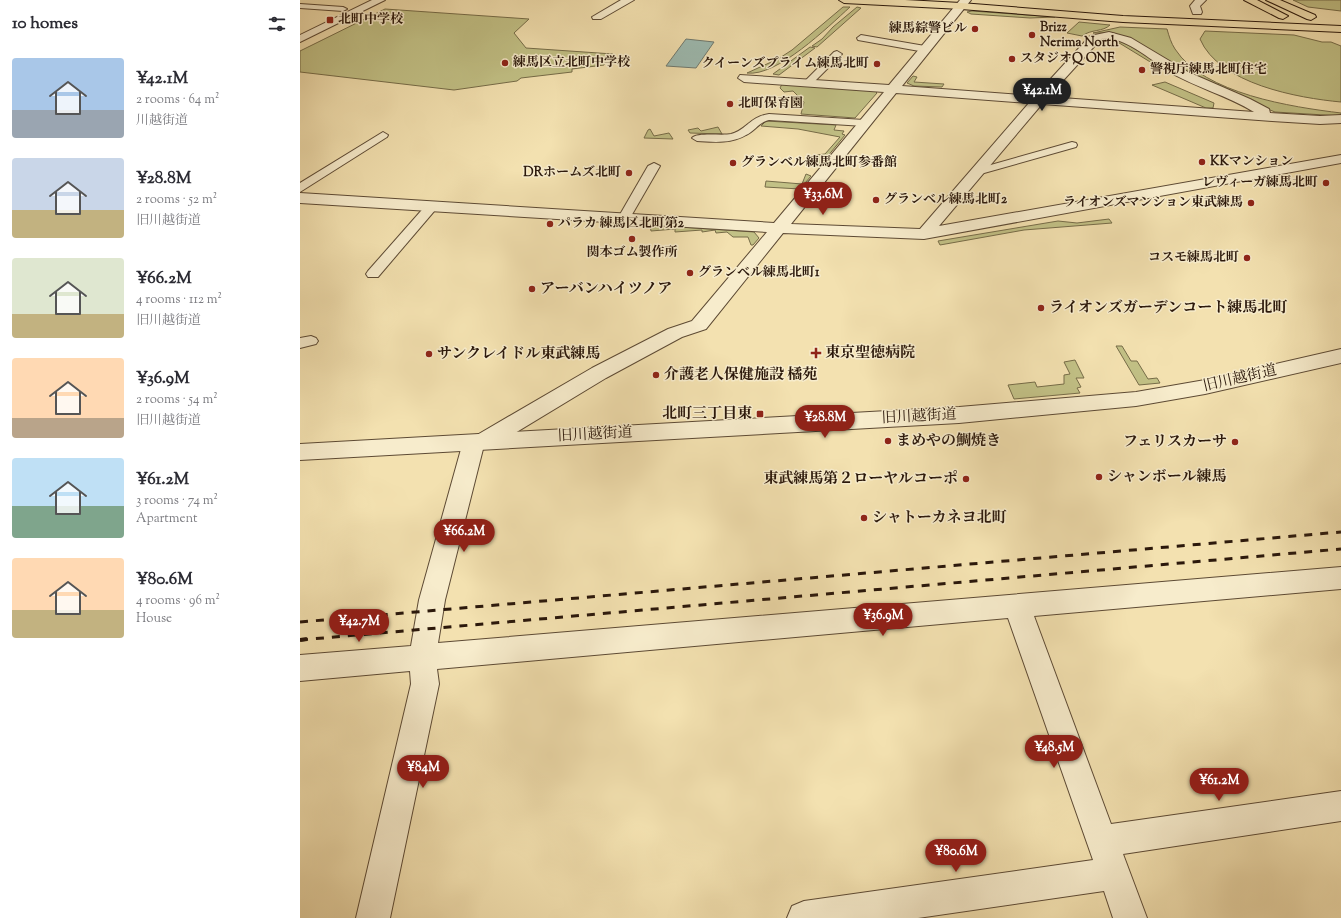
<!DOCTYPE html>
<html lang="en">
<head>
<meta charset="utf-8">
<style>
	:root { --surface:#fff; --page:#f2f2f3; --text:#2b2b33; --muted:#7c7c81; --accent:#8f2418 }
	body { margin:0; font-family:"Sorts Mill Goudy","Noto Serif JP",serif; background:var(--page); color:var(--text); height:100vh; display:flex; flex-direction:column; font-size:15px; white-space:nowrap }
	* { box-sizing:border-box; margin:0 }
	p { font-size:13px; color:var(--muted) }
	.icon { flex:none; width:22px; height:22px; fill:none; stroke:currentColor; stroke-width:2; stroke-linecap:round; stroke-linejoin:round }
	.map { position:relative; flex:1; overflow:hidden }
	.details { display:flex; flex-direction:column; background:var(--surface); width:300px }
	.details>* { flex:none }
	.price { position:absolute; translate:-50% -34px; padding:0 9px; border-radius:14px; background:var(--accent); color:#fff; font-size:13px; line-height:26px; filter:drop-shadow(0 1px 2px #0008) }
	.price::after { content:''; position:absolute; left:50%; top:24px; width:12px; height:9px; margin-left:-6px; background:inherit; clip-path:polygon(0 0,100% 0,50% 100%) }
	.price.selected { background:#222; color:#fff }
	ul { padding:0; list-style:none }
	li { display:flex; align-items:center; gap:12px; height:100px; padding:0 12px }
	li span { display:grid; place-items:center; flex:none; width:112px; height:80px; border-radius:4px; color:#555 }
	li>.icon { margin-inline-start:auto }
	span .icon { width:48px; height:48px; fill:#fffc; stroke-width:1 }
	li b { font-size:17px }
	h2 { display:flex; justify-content:space-between; align-items:center; height:48px; padding:0 12px; font-size:17px }
	main { display:flex; flex:1; min-height:0 }
	.map>svg:first-child { display:block }
	.green { fill:#c2c186; stroke:#766c48 }
	.water { fill:#9dbcb3; stroke:#6f7a70 }
	.lines { fill:none; stroke-linecap:round; stroke-linejoin:round }
	.service-casing { stroke:#5d4a34; stroke-width:2 }
	.minor-casing { stroke:#5d4a34; stroke-width:2 }
	.tertiary-casing { stroke:#5d4a34; stroke-width:2 }
	.primary-casing { stroke:#2b180b; stroke-width:2 }
	.trunk-casing { stroke:#2b180b; stroke-width:2 }
	.service { fill:#f7eccc; fill-rule:evenodd }
	.minor { fill:#f7eccc; fill-rule:evenodd }
	.tertiary { fill:#f7eccc; fill-rule:evenodd }
	.primary { fill:#f3e1b0; fill-rule:evenodd }
	.trunk { fill:#f3e1b0; fill-rule:evenodd }
	.rail-far1 { stroke:#2b180b; stroke-width:3; stroke-dasharray:8 8; stroke-linecap:butt }
	.rail { stroke:#2b180b; stroke-width:4; stroke-dasharray:10 10; stroke-linecap:butt }
	.poi-dot { fill:#8f2418; stroke:#f7eccc; stroke-width:1.5 }
	.labels { text-anchor:middle; dominant-baseline:central; stroke-width:3; stroke-linejoin:round; paint-order:stroke }
	.far-poi-label { font-size:13px; font-weight:bold; fill:#2b180b; stroke:#f7eccc; text-anchor:start }
	.poi-label { font-size:15px; font-weight:bold; fill:#2b180b; stroke:#f7eccc; text-anchor:start }
	.street-label { font-size:15px; fill:#2b180b; stroke:#f7eccc }
</style>
</head>
<body>
<main>
<section class="details">
<h2>10 homes<svg class="icon" aria-label="filters" viewBox="0 0 24 24"><path d="M4 7h16M4 17h16"/><circle cx="9" cy="7" r="2"/><circle cx="15" cy="17" r="2"/></svg></h2>
<ul>
<li><span style="background:linear-gradient(#a9c7e8 65%,#9aa5b1 0)"><svg class="icon" aria-label="home" viewBox="0 0 24 24"><path d="M3 11l9-7 9 7M6 9v11h12V9"/></svg></span><div><b>¥42.1M</b><p>2 rooms · 64 m²</p><p>川越街道</p></div></li>
<li><span style="background:linear-gradient(#c9d6e8 65%,#c2b280 0)"><svg class="icon" aria-label="home" viewBox="0 0 24 24"><path d="M3 11l9-7 9 7M6 9v11h12V9"/></svg></span><div><b>¥28.8M</b><p>2 rooms · 52 m²</p><p>旧川越街道</p></div></li>
<li><span style="background:linear-gradient(#dfe7d0 70%,#c2b280 0)"><svg class="icon" aria-label="home" viewBox="0 0 24 24"><path d="M3 11l9-7 9 7M6 9v11h12V9"/></svg></span><div><b>¥66.2M</b><p>4 rooms · 112 m²</p><p>旧川越街道</p></div></li>
<li><span style="background:linear-gradient(#ffd9b3 75%,#b9a48a 0)"><svg class="icon" aria-label="home" viewBox="0 0 24 24"><path d="M3 11l9-7 9 7M6 9v11h12V9"/></svg></span><div><b>¥36.9M</b><p>2 rooms · 54 m²</p><p>旧川越街道</p></div></li>
<li><span style="background:linear-gradient(#bfe0f5 60%,#7fa58c 0)"><svg class="icon" aria-label="home" viewBox="0 0 24 24"><path d="M3 11l9-7 9 7M6 9v11h12V9"/></svg></span><div><b>¥61.2M</b><p>3 rooms · 74 m²</p><p>Apartment</p></div></li>
<li><span style="background:linear-gradient(#ffd9b3 65%,#c2b280 0)"><svg class="icon" aria-label="home" viewBox="0 0 24 24"><path d="M3 11l9-7 9 7M6 9v11h12V9"/></svg></span><div><b>¥80.6M</b><p>4 rooms · 96 m²</p><p>House</p></div></li>
</ul>
</section>
<div class="map">
<svg width="1041" height="918" viewBox="0 0 1041 918">
	<rect width="100%" height="100%" fill="#f3e1b0"/>
	<filter id="stains"><feTurbulence type="fractalNoise" baseFrequency=".005" numOctaves="4"/><feColorMatrix values="0 0 0 0 .2 0 0 0 0 .09 0 0 0 0 .02 0 0 0 .5 -.17"/></filter>
	<radialGradient id="worn" r=".72"><stop offset=".6" stop-color="#630" stop-opacity="0"/><stop offset="1" stop-color="#630" stop-opacity=".3"/></radialGradient>
	<g class="green">
		<path d="M993,0h48v11l-33,-4z"/>
		<path d="M543,7h7c-22,20 -73,70 -103,66l31,-14 14,-9z"/>
		<path d="M557,7l4,1 -44,39 -5,-1 10,-7 11,-12z"/>
		<path d="M85,9l144,10 -15,14 12,15 87,6 -9,11 -32,4v3l-51,6 -4,3 -63,9 -154,-18v-21z"/>
		<path d="M672,11l83,6 -25,1 -59,-4 -4,-2z"/>
		<path d="M779,22l31,3c-7,7 -19,4 -28,11l-15,-3z"/>
		<path d="M820,27l47,2c2,7 4,14 8,20 29,45 117,58 166,64v3l-66,-4 -61,-25 -78,-45 -22,-9h-21z"/>
		<path d="M905,31l89,4 28,7h9l10,4v56c-43,-4 -122,-18 -141,-63z"/>
		<path d="M819,40l23,13 26,17 -3,1 -49,-30z"/>
		<path d="M510,47l5,1 -36,27 -6,-1z"/>
		<path d="M613,76l4,1 -3,5 30,2 -2,3 -28,-1 -7,-3z"/>
		<path d="M865,82l49,21 -1,5h-7l-54,-23z"/>
		<path d="M482,84l93,7 2,2 -22,25 -54,-4 3,-12 -11,-11 -9,1 -4,-4z"/>
		<path d="M466,121l70,4 -2,5 10,1 -2,3 3,1 -18,22 -11,9 -4,-1 4,-10 9,-1 15,-17 -42,-8 -37,-3z"/>
		<path d="M418,127l4,7 -32,-1 -2,-3 10,-2 3,3z"/>
		<path d="M350,129l4,7 15,-3 4,6 -29,-1 4,-8z"/>
		<path d="M506,174l5,2 -11,13 -35,-2 1,-6 36,3z"/>
		<path d="M809,219l3,4 -88,7 -84,15 -2,-4 120,-20 19,2z"/>
		<path d="M350,225l104,7 5,6 -6,7h-2l-3,-8h-15l-6,-5 -11,1 -1,-3 -13,2v-2l-27,2v-3l-24,2z"/>
		<path d="M816,346h6l9,15h6l11,18 9,-1 3,5 -21,2z"/>
		<path d="M775,360l9,18h-8l5,9 -4,1 3,5 -66,6 -6,-14 27,-3 2,5 27,-3v-9l6,-1 -6,-12z"/>
	</g>
	<path class="water" d="M386,39l28,3 -18,26 -30,-2z"/>
	<g class="lines">
		<g class="service-casing">
			<g id="service">
				<path d="M0,4l43,3 4,2 -4,2 -43,-3z"/>
				<path d="M561,35l64,11 4,3 -4,3 -67,-12 -1,-2z"/>
				<path d="M537,51l5,3 -31,31h-6l-2,-2 31,-31z"/>
				<path d="M469,114l95,6 5,3 -5,3 -95,-6c-10,2 -14,11 -23,15 -15,9 -33,7 -49,6l-5,-3c5,-6 30,-2 39,-4 16,-4 18,-17 38,-20z"/>
				<path d="M83,132l5,3 -1,2 -87,55v-9z"/>
				<path d="M772,142l4,1 1,2 -1,2 -99,28 -6,-3 2,-2z"/>
				<path d="M354,163l6,3 -30,52 -6,4 -4,-1 -2,-3 30,-52z"/>
				<path d="M132,202l4,1 2,3 -2,3 -58,68h-10l-2,-3 2,-3 60,-68z"/>
				<path d="M11,336l5,2 2,3 -2,3 -16,4v-10z"/>
			</g>
		</g>
		<g class="minor-casing">
			<g id="minor">
				<path d="M321,0h13l-33,19h-8l-1,-2z"/>
				<path d="M660,0h11l-69,86 133,10 55,-60 19,-4 22,6 57,34 62,27 19,10 1,4 50,3 21,-1v8l-21,1 -48,-3 -230,-17 -103,122 402,-71v8l-417,76 -141,-6 -77,96 -24,8 -76,41 -114,69 -9,2 -38,151 -7,43 903,-76v22l-307,27 77,208 230,-33v30l-218,33 24,64h-34l-9,-27 -186,27h-131l5,-12 12,-5 289,-41 -85,-242 -571,51 2,15 -49,234h-34l55,-234 -1,-13 -110,10v-26l111,-9 8,-46 44,-158 3,-6 11,-1 115,-67 76,-39 24,-8 75,-89 -467,-29v-10l474,30 110,-131 -140,-10 -6,-4 2,-3 149,10zM801,39c22,-5 52,23 70,34 27,15 57,23 83,39l-206,-15zM596,93l133,10 -109,126 -129,-5z"/>
				<path d="M895,0h11l-6,6 2,6 -1,2h-8l-3,-8z"/>
			</g>
		</g>
		<g class="tertiary-casing">
			<g id="tertiary">
				<path d="M72,0h13l-85,42v-7z"/>
				<path d="M1041,349v14l-136,31 -69,12 -177,17 -659,37v-16l659,-37 177,-15 69,-12z"/>
			</g>
		</g>
		<g class="primary-casing">
			<g id="primary">
				<path d="M944,0h13l31,16 -5,3 -4,-1z"/>
				<path d="M966,0h14l35,15 1,2 -5,3 -4,-1z"/>
			</g>
		</g>
		<g class="trunk-casing">
			<path id="trunk" d="M539,0h66l56,3 162,13 218,10v6l-218,-10 -162,-13 -117,-6z"/>
		</g>
		<use href="#service" class="service"/>
		<use href="#minor" class="minor"/>
		<use href="#tertiary" class="tertiary"/>
		<use href="#primary" class="primary"/>
		<use href="#trunk" class="trunk"/>
		<g class="rail-far1">
			<path d="M0,622l1041,-90"/>
			<path d="M0,640l1041,-91"/>
		</g>
		<path class="rail" d="M0,640l7,-1"/>
	</g>
	<g class="poi-dot">
		<rect x="26" y="16" width="8" height="8" rx="2"/>
		<circle cx="675" cy="29" r="4"/>
		<circle cx="732" cy="35" r="4"/>
		<circle cx="712" cy="59" r="4"/>
		<circle cx="205" cy="63" r="4"/>
		<circle cx="577" cy="64" r="4"/>
		<circle cx="842" cy="70" r="4"/>
		<circle cx="430" cy="104" r="4"/>
		<circle cx="902" cy="162" r="4"/>
		<circle cx="433" cy="163" r="4"/>
		<circle cx="329" cy="173" r="4"/>
		<circle cx="1026" cy="183" r="4"/>
		<circle cx="576" cy="200" r="4"/>
		<circle cx="951" cy="203" r="4"/>
		<circle cx="250" cy="224" r="4"/>
		<circle cx="332" cy="239" r="4"/>
		<circle cx="947" cy="258" r="4"/>
		<circle cx="390" cy="273" r="4"/>
		<circle cx="232" cy="289" r="4"/>
		<circle cx="741" cy="308" r="4"/>
		<path d="M514 347h4v4h4v4h-4v4h-4v-4h-4v-4h4z"/>
		<circle cx="129" cy="354" r="4"/>
		<circle cx="356" cy="375" r="4"/>
		<rect x="456" y="410" width="8" height="8" rx="2"/>
		<circle cx="588" cy="441" r="4"/>
		<circle cx="935" cy="442" r="4"/>
		<circle cx="799" cy="477" r="4"/>
		<circle cx="666" cy="479" r="4"/>
		<circle cx="564" cy="518" r="4"/>
	</g>
	<g class="labels">
		<g class="far-poi-label">
			<text x="38" y="20">北町中学校</text>
			<text x="740" y="28">Brizz<tspan x="740" dy="15">Nerima North</tspan></text>
			<text x="667" y="29" text-anchor="end">練馬綜警ビル</text>
			<text x="720" y="59">スタジオQ ONE</text>
			<text x="213" y="63">練馬区立北町中学校</text>
			<text x="569" y="64" text-anchor="end">クイーンズプライム練馬北町</text>
			<text x="850" y="70">警視庁練馬北町住宅</text>
			<text x="438" y="104">北町保育園</text>
			<text x="910" y="162">KKマンション</text>
			<text x="441" y="163">グランベル練馬北町参番館</text>
			<text x="321" y="173" text-anchor="end">DRホームズ北町</text>
			<text x="1018" y="183" text-anchor="end">レヴィーガ練馬北町</text>
			<text x="584" y="200">グランベル練馬北町2</text>
			<text x="943" y="203" text-anchor="end">ライオンズマンション東武練馬</text>
			<text x="258" y="224">パラカ 練馬区北町第2</text>
			<text x="332" y="253" text-anchor="middle">関本ゴム製作所</text>
			<text x="939" y="258" text-anchor="end">コスモ練馬北町</text>
			<text x="398" y="273">グランベル練馬北町1</text>
		</g>
		<g class="poi-label">
			<text x="240" y="289">アーバンハイツノア</text>
			<text x="749" y="308">ライオンズガーデンコート練馬北町</text>
			<text x="525" y="353">東京聖徳病院</text>
			<text x="137" y="354">サンクレイドル東武練馬</text>
			<text x="364" y="375">介護老人保健施設 橘苑</text>
			<text x="452" y="414" text-anchor="end">北町三丁目東</text>
			<text x="596" y="441">まめやの鯛焼き</text>
			<text x="927" y="442" text-anchor="end">フェリスカーサ</text>
			<text x="807" y="477">シャンボール練馬</text>
			<text x="658" y="479" text-anchor="end">東武練馬第２ローヤルコーポ</text>
			<text x="572" y="518">シャトーカネヨ北町</text>
		</g>
		<g class="street-label">
			<text transform="translate(940 379) rotate(-13)">旧川越街道</text>
			<text transform="translate(619 417) rotate(-3)">旧川越街道</text>
			<text transform="translate(295 435) rotate(-3)">旧川越街道</text>
		</g>
	</g>
	<rect width="100%" height="100%" filter="url(#stains)"/>
	<rect width="100%" height="100%" fill="url(#worn)"/>
</svg>
<b class="price selected" style="left:742px;top:112px">¥42.1M</b>
<b class="price" style="left:523px;top:216px">¥33.6M</b>
<b class="price" style="left:525px;top:439px">¥28.8M</b>
<b class="price" style="left:164px;top:553px">¥66.2M</b>
<b class="price" style="left:583px;top:637px">¥36.9M</b>
<b class="price" style="left:59px;top:643px">¥42.7M</b>
<b class="price" style="left:754px;top:769px">¥48.5M</b>
<b class="price" style="left:123px;top:789px">¥84M</b>
<b class="price" style="left:919px;top:802px">¥61.2M</b>
<b class="price" style="left:656px;top:873px">¥80.6M</b>
</div>
</main>
</body>
</html>
